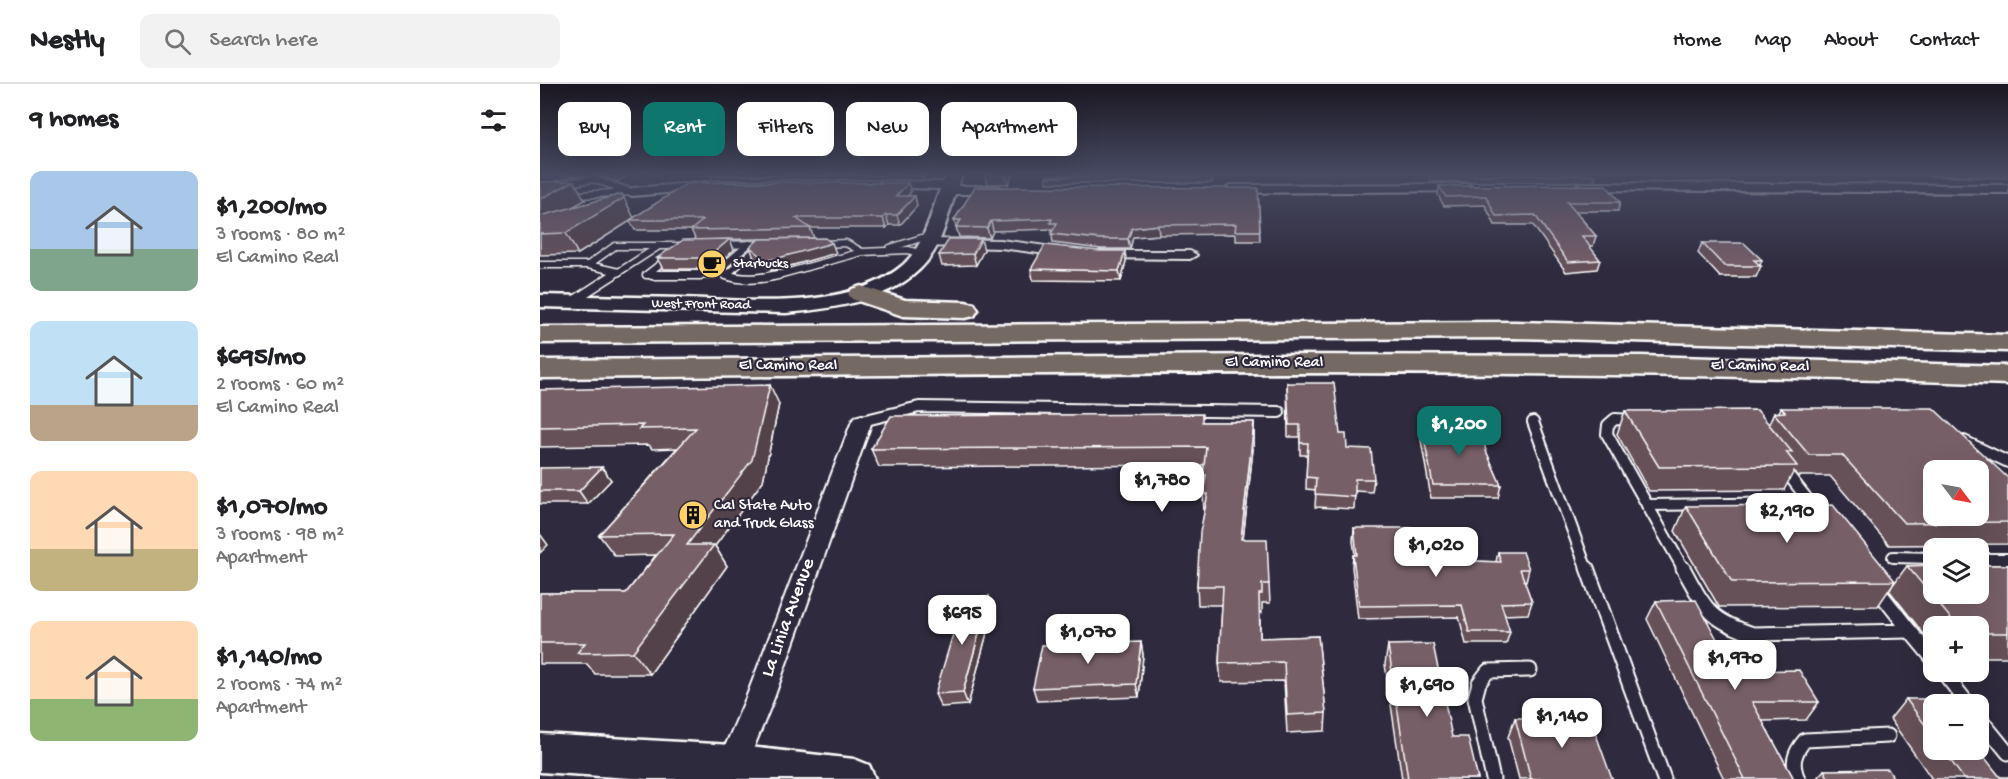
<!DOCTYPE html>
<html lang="en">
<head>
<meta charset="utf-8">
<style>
	:root { --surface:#fff; --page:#f2f2f2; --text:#202124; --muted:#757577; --line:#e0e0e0; --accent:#0f766e }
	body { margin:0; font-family:"Gochi Hand",sans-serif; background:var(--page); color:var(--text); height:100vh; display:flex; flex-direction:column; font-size:22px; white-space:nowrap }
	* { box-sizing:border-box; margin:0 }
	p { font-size:20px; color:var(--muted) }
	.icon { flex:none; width:33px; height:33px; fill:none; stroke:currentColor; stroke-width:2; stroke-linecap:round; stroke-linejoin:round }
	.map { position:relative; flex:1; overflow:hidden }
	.details { display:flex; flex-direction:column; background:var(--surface); width:540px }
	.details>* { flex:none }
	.banner { position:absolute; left:18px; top:18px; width:570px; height:54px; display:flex; gap:12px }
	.needle { width:39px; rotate:122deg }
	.fabs { position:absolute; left:1383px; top:376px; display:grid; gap:12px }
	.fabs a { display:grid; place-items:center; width:66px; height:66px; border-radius:12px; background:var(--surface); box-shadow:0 6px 24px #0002; font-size:30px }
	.price { position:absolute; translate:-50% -51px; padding:0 14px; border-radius:12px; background:#fff; color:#222; font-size:20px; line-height:39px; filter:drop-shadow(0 2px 3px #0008) }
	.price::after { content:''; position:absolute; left:50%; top:36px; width:18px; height:14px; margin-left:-9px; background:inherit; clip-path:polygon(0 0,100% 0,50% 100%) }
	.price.on { background:var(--accent); color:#fff }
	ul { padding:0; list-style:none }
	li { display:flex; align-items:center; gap:18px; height:150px; padding:0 30px }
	li span { display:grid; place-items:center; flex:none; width:168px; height:120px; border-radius:12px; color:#555 }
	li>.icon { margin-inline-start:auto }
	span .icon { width:72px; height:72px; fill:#fffc; stroke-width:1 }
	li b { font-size:26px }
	h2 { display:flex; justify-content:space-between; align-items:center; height:72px; padding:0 30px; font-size:26px }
	.tag { padding:0 21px; border-radius:12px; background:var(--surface); box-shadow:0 6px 24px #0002; font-size:21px; line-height:54px }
	.tag.on { background:var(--accent); color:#fff }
	header { display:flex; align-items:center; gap:36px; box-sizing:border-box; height:84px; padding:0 30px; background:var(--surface); border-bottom:2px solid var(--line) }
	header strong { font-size:28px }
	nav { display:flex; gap:33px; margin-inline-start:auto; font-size:21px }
	.search { width:420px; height:54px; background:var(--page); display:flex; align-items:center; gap:15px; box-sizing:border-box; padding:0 21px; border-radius:12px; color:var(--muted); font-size:22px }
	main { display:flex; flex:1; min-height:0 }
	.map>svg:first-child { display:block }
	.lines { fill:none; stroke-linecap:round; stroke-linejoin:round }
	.lane-far3-casing { stroke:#fff; stroke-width:9 }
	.lane-far2-casing { stroke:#fff; stroke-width:11 }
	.lane-far1-casing { stroke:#fff; stroke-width:14 }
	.lane-casing { stroke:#fff; stroke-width:17 }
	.street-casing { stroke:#fff; stroke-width:4 }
	.secondary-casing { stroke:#fff; stroke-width:5 }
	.highway-casing { stroke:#fff; stroke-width:5 }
	.lane-far3 { stroke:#2f2a3d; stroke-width:6 }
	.lane-far2 { stroke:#2f2a3d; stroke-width:8 }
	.lane-far1 { stroke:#2f2a3d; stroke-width:10 }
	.lane { stroke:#2f2a3d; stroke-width:13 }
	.street { fill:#2f2a3d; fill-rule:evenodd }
	.secondary { fill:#2f2a3d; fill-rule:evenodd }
	.highway { fill:#756964; fill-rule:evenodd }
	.wall { fill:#665159; stroke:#fff; stroke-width:1.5 }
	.shaded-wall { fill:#534249; stroke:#fff; stroke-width:1.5 }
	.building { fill:#775e68; stroke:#fff; stroke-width:1.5; fill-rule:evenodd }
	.labels { text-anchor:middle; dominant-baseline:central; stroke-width:4.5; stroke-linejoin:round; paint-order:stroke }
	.far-poi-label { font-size:14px; fill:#fff; stroke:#2f2a3d; text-anchor:start }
	.far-street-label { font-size:14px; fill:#fff; stroke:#2f2a3d }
	.street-label { font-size:16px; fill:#fff; stroke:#2f2a3d }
	.poi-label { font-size:16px; fill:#fff; stroke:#2f2a3d; text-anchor:start }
	.near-street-label { font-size:20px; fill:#fff; stroke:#2f2a3d }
</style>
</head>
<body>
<header>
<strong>Nestly</strong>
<div class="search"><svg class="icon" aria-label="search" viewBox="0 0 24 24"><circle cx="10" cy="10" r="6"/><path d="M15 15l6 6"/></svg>Search here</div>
<nav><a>Home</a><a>Map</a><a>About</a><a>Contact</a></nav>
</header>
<main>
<section class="details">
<h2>9 homes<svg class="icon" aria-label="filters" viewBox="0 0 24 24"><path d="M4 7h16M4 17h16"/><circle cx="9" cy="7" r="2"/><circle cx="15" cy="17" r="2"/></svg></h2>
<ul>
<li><span style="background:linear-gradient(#a9c7e8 65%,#7fa58c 0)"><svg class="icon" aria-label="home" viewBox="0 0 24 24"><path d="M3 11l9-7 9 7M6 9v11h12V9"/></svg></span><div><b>$1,200/mo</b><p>3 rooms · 80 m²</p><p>El Camino Real</p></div></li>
<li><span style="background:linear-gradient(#bfe0f5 70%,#b9a48a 0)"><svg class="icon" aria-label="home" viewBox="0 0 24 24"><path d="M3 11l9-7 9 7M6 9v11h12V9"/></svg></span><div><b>$695/mo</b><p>2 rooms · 60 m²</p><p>El Camino Real</p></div></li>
<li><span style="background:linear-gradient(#ffd9b3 65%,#c2b280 0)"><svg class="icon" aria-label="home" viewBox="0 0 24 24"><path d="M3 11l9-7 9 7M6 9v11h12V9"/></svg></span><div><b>$1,070/mo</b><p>3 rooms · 98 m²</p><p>Apartment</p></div></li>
<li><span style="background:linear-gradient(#ffd9b3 65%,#8fb573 0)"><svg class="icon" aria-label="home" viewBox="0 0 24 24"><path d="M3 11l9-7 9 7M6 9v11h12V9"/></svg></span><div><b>$1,140/mo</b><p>2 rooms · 74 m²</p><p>Apartment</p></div></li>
</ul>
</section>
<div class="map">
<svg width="1468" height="695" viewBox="0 0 1468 695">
	<rect width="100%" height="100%" fill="#2f2a3d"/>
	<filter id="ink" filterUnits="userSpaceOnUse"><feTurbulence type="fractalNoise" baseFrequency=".0167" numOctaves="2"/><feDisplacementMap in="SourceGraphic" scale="12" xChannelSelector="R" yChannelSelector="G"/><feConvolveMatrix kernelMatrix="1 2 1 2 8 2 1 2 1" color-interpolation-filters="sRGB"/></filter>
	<g filter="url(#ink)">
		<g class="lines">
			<g class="lane-far3-casing">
				<g id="lane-far3">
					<path d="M53,95l39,13 -71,4h-10l-6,-4 14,-8z"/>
					<path d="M281,160l25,-1 16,9 46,-2 15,4"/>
					<path d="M179,161l44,-1"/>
					<path d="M350,164l41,-13"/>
					<path d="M128,174l-22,17 68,-1 35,-30"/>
					<path d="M0,181h48l27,-19h70"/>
					<path d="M48,181l31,7"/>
					<path d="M71,193l48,-31"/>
					<path d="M191,193l-5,-2 34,-29"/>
					<path d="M231,193l91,-25"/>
				</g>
			</g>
			<g class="lane-far2-casing">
				<g id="lane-far2">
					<path d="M112,191h48"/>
					<path d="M186,191c17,6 34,4 52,0"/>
					<path d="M33,217l40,-26"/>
				</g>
			</g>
			<g class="lane-far1-casing">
				<g id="lane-far1">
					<path d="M1093,336l-18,-1 -7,6 -1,9 77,136"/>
					<path d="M322,337l57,-14 360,5"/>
					<path d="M993,338l54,148"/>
					<path d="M1424,357l44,21"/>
					<path d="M1243,384l36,46"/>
					<path d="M1107,421l164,-2"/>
					<path d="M1353,473l41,1"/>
					<path d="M1438,475h30"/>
				</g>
			</g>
			<g class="lane-casing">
				<g id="lane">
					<path d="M1047,484l77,211"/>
					<path d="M1143,484c22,39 25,52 70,66l157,-3 -33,-42"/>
					<path d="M1370,547l24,29"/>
					<path d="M1403,588l26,33"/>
					<path d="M1438,632l30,37"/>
					<path d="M953,695l-18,-81 4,-15 9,-12 42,-1"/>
					<path d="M1258,695c-7,-16 -4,-26 7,-39l83,-4"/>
				</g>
			</g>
			<g class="street-casing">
				<g id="street">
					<path d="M343,97l66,1 6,4h43l6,4 -6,4h-51l-6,-5 -62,-2 -2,-2z"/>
					<path d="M167,98l6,4 -2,3 -79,7 -6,-4 6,-4z"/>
					<path d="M1042,99l426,2v8l-430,-3v-6z"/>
					<path d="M926,100l4,1v6l-239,2 -6,-4 6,-4z"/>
					<path d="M388,155l73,1 67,9 7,4 -7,4 -67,-9 -78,-2 -2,-3 2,-3z"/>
					<path d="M560,167h90l7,4 -7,4 -95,-1 -2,-3z"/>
					<path d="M322,331l7,2 3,4 -98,277 -33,81h-30l35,-81 106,-277 3,-4z"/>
				</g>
			</g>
			<g class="secondary-casing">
				<g id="secondary">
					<path d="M406,91h16c-10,23 -14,47 -24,69 -27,55 -98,64 -152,69l-246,-6v-12c47,1 94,2 142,3 66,2 166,14 221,-33 25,-23 29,-61 43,-90z"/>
					<path d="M0,650l192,11 122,14 15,6 6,14h-230l-105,-7z"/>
				</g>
			</g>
			<g class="highway-casing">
				<g id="highway">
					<path d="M321,202l44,14 60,2 9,2 4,6 -4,6 -9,2 -62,-2 -51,-17 -4,-5 4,-5z"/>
					<path d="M975,238l493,13v16l-493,-13 -975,5v-16z"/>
					<path d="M734,271l367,1 367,10v18c-489,-17 -978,-10 -1468,-6v-18z"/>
				</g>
			</g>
			<use href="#lane-far3" class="lane-far3"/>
			<use href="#lane-far2" class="lane-far2"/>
			<use href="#lane-far1" class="lane-far1"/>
			<use href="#lane" class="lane"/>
			<use href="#street" class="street"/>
			<use href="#secondary" class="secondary"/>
			<use href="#highway" class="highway"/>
		</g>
		<g class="wall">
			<path d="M57,91h31l-11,7z"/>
			<path d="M170,91h217l-5,5h-210z"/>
			<path d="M445,91h27l-4,9h-21z"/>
			<path d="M674,91l-2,8h-165l-1,-6z"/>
			<path d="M888,91h168l-2,7h-162z"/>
			<path d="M1351,91h117v3z"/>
			<path d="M0,98l45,18 -15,8 64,9 277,-25 -4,4h8l2,10 -17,19h-11l-3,3h-76l4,10 -118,2 -5,-10h-56l-5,-9 -52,33 -38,1z"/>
			<path d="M899,102l181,16 -2,9h-43l21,25 -3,10h-4l11,14 -3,9 -31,3 -33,-47h-38l-10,-20 -41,1 -6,-11z"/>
			<path d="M718,104l2,53h-24v-7l-77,1 -26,2 -3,12h-29l-48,-6 -2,-14 -58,2 -3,7 -31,-1 -5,-17z"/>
			<path d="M1162,159l60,17 -2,5 1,1 -5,11h-36l-22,-24z"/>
			<path d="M210,163l86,6 -57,16 -8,1 -17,-12z"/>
			<path d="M194,166l-22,19h-49l-6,-11z"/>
			<path d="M444,166l-8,15 -34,1 -3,-11z"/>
			<path d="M559,167h26l1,10 -5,20 -88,-1 -2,-11z"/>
			<path d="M747,299l53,51 7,14 27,31 -2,13 -17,-1 -1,18 -39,-2 1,-17 -10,-1 1,-34h-7v-18h-12z"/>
			<path d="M0,306l239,14 -16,77 -48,65 12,20 -77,108h-55l-8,-10h-47v-71h86l30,-38 -41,1 -16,-21 78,-87 -25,1 -3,-4 -109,2z"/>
			<path d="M1241,324l227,70v66l-119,1 -59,-69h-32l-4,-5 -10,19 -135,1 -32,-57 8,-23 144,13 5,-11 5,-1z"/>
			<path d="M663,338h51v18l-11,99 26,45 1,19h-8v10h-2v25l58,-2 8,77 -1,18 -38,2 -3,-52 -63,1 -2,-19 3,-58h-24l-1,-19 7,-74 -1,-18 1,-6 -1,-13 1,-10 -325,2 -8,-18z"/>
			<path d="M882,343l64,24 15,34 -3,13h-67l-10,-58z"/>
			<path d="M0,384l71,12 -23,24h-48z"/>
			<path d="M1146,422l209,75 -17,25 -159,1 -44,-76z"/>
			<path d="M814,444l64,19 31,13 47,2 2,-10 31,17 -3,12h-2l8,21 -4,12 -24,1 6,17 -4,12h-40l-7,-27 -101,2 -6,-52 1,-12h2l-2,-14z"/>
			<path d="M1468,481v92h-30v-30h-44v20l-45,-57 18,-24z"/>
			<path d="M449,513l4,13 -25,95 -27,2 -6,-13z"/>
			<path d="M1116,517l78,70 85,31 -13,18 -44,1 32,58h-70l-77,-160z"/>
			<path d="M601,558l2,13 -4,42 -102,4 -4,-13z"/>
			<path d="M848,561l64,92 26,42h-76l-17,-115z"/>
			<path d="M1366,615l28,6v45h44l22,27 8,2h-76l-42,-60z"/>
			<path d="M975,634l97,61h-93l-11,-42z"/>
			<path d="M1284,686l70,9h-78z"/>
		</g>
		<g class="shaded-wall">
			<path d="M21,91h23l-21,3z"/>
			<path d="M74,91h14l-11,7z"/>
			<path d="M381,91h6l-5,5z"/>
			<path d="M466,91h6l-4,9z"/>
			<path d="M34,97l11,19 -45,25v-26z"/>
			<path d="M368,99l3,9 -13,14 -2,-10z"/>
			<path d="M82,110l12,24 -4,2v1l-52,33 -12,-21z"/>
			<path d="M375,112l2,10 -17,19 -3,-10z"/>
			<path d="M346,131l3,10 -3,3 -3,-10z"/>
			<path d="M451,137l2,10 -3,7 -3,-10z"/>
			<path d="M618,141l1,10 -26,2 -3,12 -2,-10 4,-11z"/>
			<path d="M190,155l4,11 -22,19 -5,-11z"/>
			<path d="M441,155l3,11 -8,15 -3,-11z"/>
			<path d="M292,159l4,10 -57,16 -8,1 -5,-10z"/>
			<path d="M585,167l1,10 -5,20 -2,-10z"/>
			<path d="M230,301l9,19 -16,77 -48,65 12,20 -77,108 -17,-22 54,-107z"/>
			<path d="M714,338v18l-13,118v-19z"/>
			<path d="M62,383l9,13 -23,24 -9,-13z"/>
			<path d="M0,450l8,11 -8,8z"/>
			<path d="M449,513l4,13 -25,95 -5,-13z"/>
			<path d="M601,558l2,13 -4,42 -3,-13z"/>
		</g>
		<g class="building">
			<path d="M507,91h165v2h-166z"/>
			<path d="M34,97l-34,18v-17z"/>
			<path d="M183,98l185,1 -12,13h19l-18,19h-11l-3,3h-87l14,10 -119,2 12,-10h-73l56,-36z"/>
			<path d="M1066,101l14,17h-53l29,34h-14l18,24 -32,2 -33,-47 -39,1 -10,-20 -40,1 -7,-11z"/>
			<path d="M435,103l283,1 2,43h-25l1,-7 -78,1 -26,3 -4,11h-28l-49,-5 6,-11h-7l2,-4 -61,2 -4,7 -31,-1 5,-7h-7z"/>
			<path d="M82,110l2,4 -58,35 -26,1v-18z"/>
			<path d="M285,154l7,5 -57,16 -9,1 -16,-13 9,-8z"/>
			<path d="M190,155l-23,19h-50l26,-18z"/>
			<path d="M409,155h32l-8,15 -34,1z"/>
			<path d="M1162,159h42l18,17h-8l7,6h-37z"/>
			<path d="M505,161l54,6h26l-6,20 -88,-2z"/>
			<path d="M747,299h47l6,51h6l1,14 24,1 3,30h-19v18l-40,-3 1,-16 -10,-1 2,-34h-8v-18h-11z"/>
			<path d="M230,301l-18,75 -65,85h27l-81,107 -56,1 8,-10h-45v-50h86l48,-59 -75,1 97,-107 -57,1 4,-4 -103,2v-37z"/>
			<path d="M1241,324h152l75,70v44l-104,1 -62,-68h-33l-35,-42 11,-1zM1394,387h44v45h-44z"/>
			<path d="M1217,326l35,42h-6l11,14 -138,1 -34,-56z"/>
			<path d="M662,330v8h52l-13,117h26l2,45h-7v10h-3l1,44 58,-2 8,77 -39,2 -3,-53 -65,1 4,-77h-26l3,-54 8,-38h-5l3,-19h-3l3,-28 -335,2 20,-33z"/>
			<path d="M882,343l59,2 5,22 15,34h-68z"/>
			<path d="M62,383l-23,24h-39v-23z"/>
			<path d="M1293,421l62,76 -163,1 -46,-76z"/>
			<path d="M814,444h60l4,19 28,-1 3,14 52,2 -3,-10h25l6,17h-9l12,33 -31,1 9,29h-41l-7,-27 -103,1 -6,-51h4z"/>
			<path d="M1394,481v29h44v-29h30v68h-30v-6h-20l-51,-61z"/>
			<path d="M449,513l-26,95 -28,2 29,-96z"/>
			<path d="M1156,516l38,71 65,-1 20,32h-67l42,77h-49l-89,-178z"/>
			<path d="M601,558l-5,42 -103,4 9,-43z"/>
			<path d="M893,560l19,93h16l10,42h-70l-20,-134z"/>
			<path d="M1366,615h35l4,6h-11v32z"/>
			<path d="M975,634h75l22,61h-81z"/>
			<path d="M1438,665l22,28h8v2h-44l-21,-29h35z"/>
			<path d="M1348,685l6,10h-65l-5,-9z"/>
		</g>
	</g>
	<linearGradient id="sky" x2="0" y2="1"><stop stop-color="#1a1722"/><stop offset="0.48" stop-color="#474a62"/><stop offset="1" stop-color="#474a62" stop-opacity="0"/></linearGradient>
	<rect width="1468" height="188" fill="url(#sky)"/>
	<defs>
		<g id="cafe-disc" transform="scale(1.5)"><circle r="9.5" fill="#ffd166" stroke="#2f2a3d"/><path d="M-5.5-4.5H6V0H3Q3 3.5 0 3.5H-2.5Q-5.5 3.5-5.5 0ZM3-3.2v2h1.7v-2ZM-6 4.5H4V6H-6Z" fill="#111"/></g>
		<g id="building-disc" transform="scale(1.5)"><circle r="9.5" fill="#ffd166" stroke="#2f2a3d"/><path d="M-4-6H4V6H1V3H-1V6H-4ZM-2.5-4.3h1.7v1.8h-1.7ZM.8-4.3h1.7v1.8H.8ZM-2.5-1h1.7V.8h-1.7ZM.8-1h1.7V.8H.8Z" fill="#111"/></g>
	</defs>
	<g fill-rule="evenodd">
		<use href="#cafe-disc" x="172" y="180"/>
		<use href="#building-disc" x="153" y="431"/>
	</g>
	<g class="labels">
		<g class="far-poi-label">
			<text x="193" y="180">Starbucks</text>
		</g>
		<g class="far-street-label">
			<text transform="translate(161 221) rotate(1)">West Front Road</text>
		</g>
		<g class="street-label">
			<text x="734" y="279">El Camino Real</text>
			<text x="248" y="282">El Camino Real</text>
			<text transform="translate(1220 283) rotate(1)">El Camino Real</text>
		</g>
		<g class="poi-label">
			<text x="174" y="422">Cal State Auto<tspan x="174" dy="18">and Truck Glass</tspan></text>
		</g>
		<g class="near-street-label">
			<text transform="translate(249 534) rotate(-70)">La Linia Avenue</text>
		</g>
	</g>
</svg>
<div class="fabs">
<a><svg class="needle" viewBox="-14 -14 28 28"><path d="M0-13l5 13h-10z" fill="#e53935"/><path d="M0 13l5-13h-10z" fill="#757577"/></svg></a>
<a><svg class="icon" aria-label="layers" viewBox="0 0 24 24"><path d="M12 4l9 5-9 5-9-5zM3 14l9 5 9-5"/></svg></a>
<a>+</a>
<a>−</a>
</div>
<b class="price on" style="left:919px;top:373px">$1,200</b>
<b class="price" style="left:622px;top:429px">$1,780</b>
<b class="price" style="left:1247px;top:460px">$2,190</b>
<b class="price" style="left:896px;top:494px">$1,020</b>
<b class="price" style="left:422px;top:562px">$695</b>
<b class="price" style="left:548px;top:581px">$1,070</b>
<b class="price" style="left:1195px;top:607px">$1,970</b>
<b class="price" style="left:887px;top:634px">$1,690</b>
<b class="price" style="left:1022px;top:665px">$1,140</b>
<div class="banner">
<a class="tag">Buy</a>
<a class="tag on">Rent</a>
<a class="tag">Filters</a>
<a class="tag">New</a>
<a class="tag">Apartment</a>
</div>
</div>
</main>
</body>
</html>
